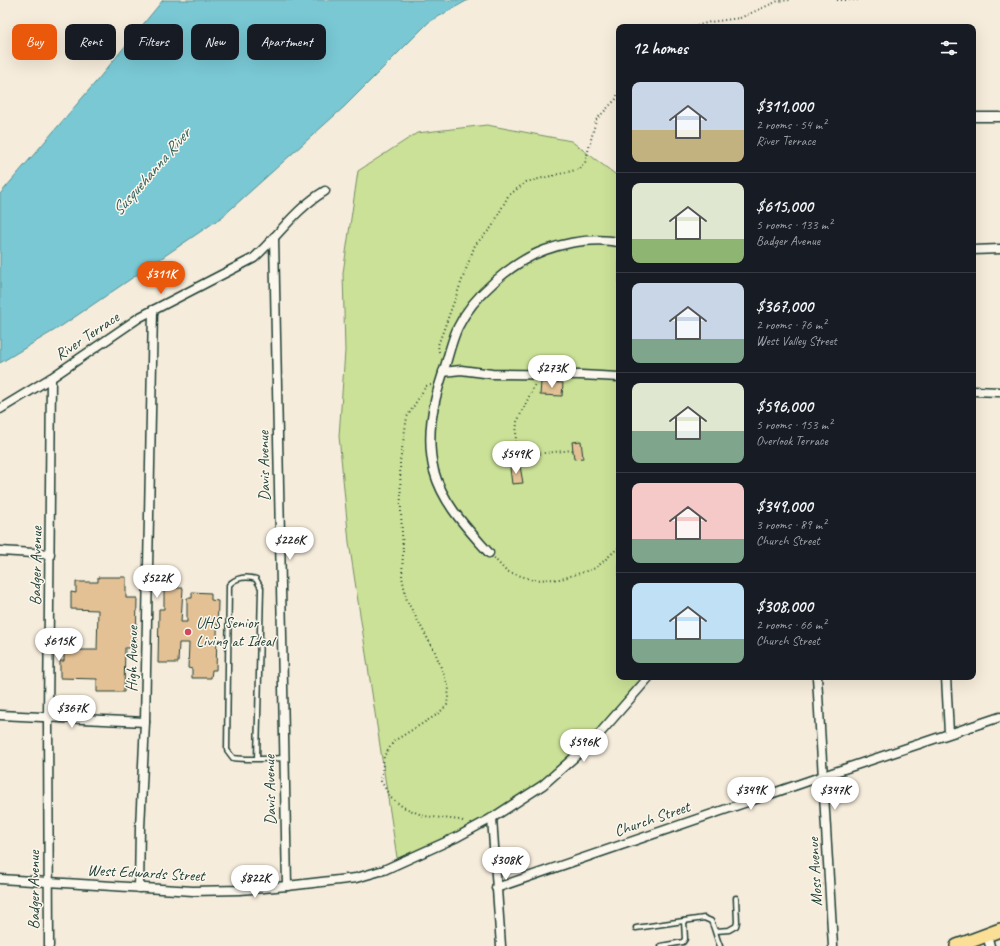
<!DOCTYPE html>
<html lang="en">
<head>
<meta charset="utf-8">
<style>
	:root { --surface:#171b24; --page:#242831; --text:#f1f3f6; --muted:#9ea1a6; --line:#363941; --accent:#ea580c }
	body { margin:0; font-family:Caveat,sans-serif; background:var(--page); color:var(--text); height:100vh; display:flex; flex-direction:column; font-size:15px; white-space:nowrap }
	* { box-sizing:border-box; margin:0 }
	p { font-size:13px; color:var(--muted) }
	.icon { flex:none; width:22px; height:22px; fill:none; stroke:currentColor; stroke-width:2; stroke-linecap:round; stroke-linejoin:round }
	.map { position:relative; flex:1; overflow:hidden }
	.side { position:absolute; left:616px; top:24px; width:360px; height:656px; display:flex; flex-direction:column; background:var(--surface); border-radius:8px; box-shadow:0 4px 16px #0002 }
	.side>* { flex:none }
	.banner { position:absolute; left:12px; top:24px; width:380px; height:36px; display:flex; gap:8px }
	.price { position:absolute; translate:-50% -34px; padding:0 9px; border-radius:14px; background:#fff; color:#222; font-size:13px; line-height:26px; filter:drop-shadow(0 1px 2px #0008) }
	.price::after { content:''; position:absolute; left:50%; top:24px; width:12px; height:9px; margin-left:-6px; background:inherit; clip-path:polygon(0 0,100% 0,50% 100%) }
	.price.current { background:var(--accent); color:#fff }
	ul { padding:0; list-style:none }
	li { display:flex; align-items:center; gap:12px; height:100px; padding:0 16px }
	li+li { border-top:1px solid var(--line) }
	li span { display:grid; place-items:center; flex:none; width:112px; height:80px; border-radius:8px; color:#555 }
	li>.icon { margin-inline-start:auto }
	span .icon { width:48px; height:48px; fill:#fffc; stroke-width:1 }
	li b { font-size:17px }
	h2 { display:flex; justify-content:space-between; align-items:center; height:48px; padding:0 16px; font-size:17px }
	.tag { padding:0 14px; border-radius:8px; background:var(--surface); box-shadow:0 4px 16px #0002; font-size:14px; line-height:36px }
	.tag.current { background:var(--accent); color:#fff }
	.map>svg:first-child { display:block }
	.green { fill:#cbe197; stroke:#758f66 }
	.water { fill:#79c8d4; stroke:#559094 }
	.building { fill:#e3c195; stroke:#1f3d34 }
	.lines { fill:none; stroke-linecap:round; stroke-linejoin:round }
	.service-casing { stroke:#1f3d34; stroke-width:7 }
	.minor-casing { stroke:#1f3d34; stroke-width:11 }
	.primary-casing { stroke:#1f3d34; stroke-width:16 }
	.path { stroke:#1f3d34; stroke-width:2; stroke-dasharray:1 3; stroke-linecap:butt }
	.service { stroke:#fbf7ec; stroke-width:4 }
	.minor { stroke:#fbf7ec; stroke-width:8 }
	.primary { stroke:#fbdf96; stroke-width:13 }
	.poi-dot { fill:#d1495b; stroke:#fbf7ec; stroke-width:1.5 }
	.labels { text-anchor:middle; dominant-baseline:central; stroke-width:3; stroke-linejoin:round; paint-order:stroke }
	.street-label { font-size:16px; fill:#1f3d34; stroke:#fbf7ec }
	.poi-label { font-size:16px; fill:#1f3d34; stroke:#fbf7ec; text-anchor:start }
	.water-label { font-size:17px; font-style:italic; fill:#36605c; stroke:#fbf7ec }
</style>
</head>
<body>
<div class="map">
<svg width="1000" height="946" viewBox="0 0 1000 946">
	<rect width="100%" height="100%" fill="#f6ecdb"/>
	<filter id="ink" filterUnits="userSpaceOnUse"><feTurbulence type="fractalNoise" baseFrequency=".025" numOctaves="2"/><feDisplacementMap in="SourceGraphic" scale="8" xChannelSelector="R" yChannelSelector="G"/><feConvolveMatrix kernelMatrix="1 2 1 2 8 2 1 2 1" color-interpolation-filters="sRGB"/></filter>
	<g filter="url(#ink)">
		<path class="green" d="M487,125l84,16 48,36v500h30l-55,63 -102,78 -94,46 -49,-322 -10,-106 6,-85 -2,-78 15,-102 59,-38z"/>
		<path class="water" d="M163,0h305l-39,22 -85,85 -122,110 -162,110 -60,36v-169l95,-111z"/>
		<g class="building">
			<path d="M541,382l22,1 -1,13 -22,-1z"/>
			<path d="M581,441l2,17 -9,1 -2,-17z"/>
			<path d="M520,466l3,17 -11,1 -2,-16z"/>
			<path d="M98,577h28v21h11l-1,50h-11l-1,44h-27v-13l-37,-1v-17h4v-11h33l1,-40 -27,-1v-17l5,1v-11h22z"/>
			<path d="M164,588h19l-2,34h6v-24h5v-6l19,1v7l7,1 -2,69h-4l-1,8h-19v-9l-4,-1 1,-25h-10l-1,20h-20l1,-54h5z"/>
		</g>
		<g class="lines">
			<g class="service-casing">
				<g id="service">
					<path d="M257,759l4,-171 -5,-9c-9,-3 -20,-2 -27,6l-2,165 6,8c16,2 34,1 51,0"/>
					<path d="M636,928l68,-10 7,3c4,8 5,16 9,25"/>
					<path d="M716,931l13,-1 7,-4 1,-4 -1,-24"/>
					<path d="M661,946l22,-4 2,-3 -1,-18"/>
				</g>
			</g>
			<g class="minor-casing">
				<g id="minor">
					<path d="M973,117h27"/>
					<path d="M274,237l13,649"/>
					<path d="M973,250l27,-1"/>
					<path d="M443,372l18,-2 31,4 89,1 38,2"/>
					<path d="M973,391l27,1"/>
					<path d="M0,409l51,-31 89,-61 114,-59c25,-23 41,-49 71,-67"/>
					<path d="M0,551l50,3"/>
					<path d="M489,553c-22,-25 -46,-49 -55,-82 -8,-34 -2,-65 9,-98 5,-15 8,-31 15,-46 15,-31 54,-65 87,-77 23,-8 50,-12 74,-8"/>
					<path d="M817,677l16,269"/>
					<path d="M946,677l3,56"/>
					<path d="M0,715l145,7"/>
					<path d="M492,818l9,128"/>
					<path d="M0,879l193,12 47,-1 47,-4 69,-8 28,-8 73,-33 35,-19 51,-33 51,-45 55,-63"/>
					<path d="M139,888l1,-60 5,-106 8,-412"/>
					<path d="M496,888l327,-112 177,-59"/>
					<path d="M987,935l3,11"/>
					<path d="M49,946l-1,-228 3,-340"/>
				</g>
			</g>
			<g class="primary-casing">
				<path id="primary" d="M957,946l43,-16"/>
			</g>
			<g class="path">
				<path d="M837,0h22"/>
				<path d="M693,27l17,-5 30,-4 38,-17 12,-1"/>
				<path d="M439,352l-1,-7 37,-100 17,-18 16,-31 18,-14 54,-13 5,-6 11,-43 20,-21 3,-9"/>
				<path d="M431,385l-5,1 -19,31 -7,45 1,51 2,39 -1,25 5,24 28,51 14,36 -2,17 -9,9 -44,27 -10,15 -3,25 10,17 12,9 21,9 36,4 5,2"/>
				<path d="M516,456l57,-6"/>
				<path d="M517,466l-2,-17 2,-27 18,-38"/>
				<path d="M494,558l12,13 27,9 28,-1 35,-11 23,-21"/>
			</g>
			<use href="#service" class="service"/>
			<use href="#minor" class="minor"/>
			<use href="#primary" class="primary"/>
		</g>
	</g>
	<circle class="poi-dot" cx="188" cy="632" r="4"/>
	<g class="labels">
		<g class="street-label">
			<text transform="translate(87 336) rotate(-34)">River Terrace</text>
			<text transform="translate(264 466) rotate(-91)">Davis Avenue</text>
			<text transform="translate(36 566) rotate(-89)">Badger Avenue</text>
			<text transform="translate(132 659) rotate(-89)">High Avenue</text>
			<text transform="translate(270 790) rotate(-91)">Davis Avenue</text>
			<text transform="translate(652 819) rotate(-19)">Church Street</text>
			<text transform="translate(815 872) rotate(-93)">Moss Avenue</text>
			<text transform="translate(146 873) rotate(3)">West Edwards Street</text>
			<text transform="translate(34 890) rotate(-90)">Badger Avenue</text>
		</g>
		<g class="poi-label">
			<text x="196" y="623">UHS Senior<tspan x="196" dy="18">Living at Ideal</tspan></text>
		</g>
		<g class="water-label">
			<text transform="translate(151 172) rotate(-49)">Susquehanna River</text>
		</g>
	</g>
</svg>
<b class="price current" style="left:161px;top:295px">$311K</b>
<b class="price" style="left:552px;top:389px">$273K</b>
<b class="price" style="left:516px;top:475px">$549K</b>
<b class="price" style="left:290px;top:561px">$226K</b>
<b class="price" style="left:157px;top:599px">$522K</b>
<b class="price" style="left:59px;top:662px">$615K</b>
<b class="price" style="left:72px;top:729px">$367K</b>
<b class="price" style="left:584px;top:763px">$596K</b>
<b class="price" style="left:751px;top:811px">$349K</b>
<b class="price" style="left:835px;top:811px">$347K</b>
<b class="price" style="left:506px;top:881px">$308K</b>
<b class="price" style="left:255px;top:899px">$822K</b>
<div class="banner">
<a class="tag current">Buy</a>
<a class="tag">Rent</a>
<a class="tag">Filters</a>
<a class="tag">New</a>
<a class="tag">Apartment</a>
</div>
<section class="side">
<h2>12 homes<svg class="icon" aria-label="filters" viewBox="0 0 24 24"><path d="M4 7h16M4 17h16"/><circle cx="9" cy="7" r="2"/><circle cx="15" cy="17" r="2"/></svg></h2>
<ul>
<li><span style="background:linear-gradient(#c9d6e8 60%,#c2b280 0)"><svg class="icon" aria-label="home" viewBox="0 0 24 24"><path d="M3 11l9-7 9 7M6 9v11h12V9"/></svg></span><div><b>$311,000</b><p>2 rooms · 54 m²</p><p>River Terrace</p></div></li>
<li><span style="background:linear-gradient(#dfe7d0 70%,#8fb573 0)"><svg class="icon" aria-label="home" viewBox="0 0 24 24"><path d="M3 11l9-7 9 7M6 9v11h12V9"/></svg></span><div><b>$615,000</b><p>5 rooms · 133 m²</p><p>Badger Avenue</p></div></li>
<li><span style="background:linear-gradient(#c9d6e8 70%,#7fa58c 0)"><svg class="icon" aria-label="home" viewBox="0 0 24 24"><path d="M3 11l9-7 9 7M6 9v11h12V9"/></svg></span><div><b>$367,000</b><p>2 rooms · 76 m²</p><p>West Valley Street</p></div></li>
<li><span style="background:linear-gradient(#dfe7d0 60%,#7fa58c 0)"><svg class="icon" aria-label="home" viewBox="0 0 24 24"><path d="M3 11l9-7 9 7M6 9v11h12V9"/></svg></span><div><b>$596,000</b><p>5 rooms · 153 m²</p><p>Overlook Terrace</p></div></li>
<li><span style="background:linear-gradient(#f6c9c9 70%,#7fa58c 0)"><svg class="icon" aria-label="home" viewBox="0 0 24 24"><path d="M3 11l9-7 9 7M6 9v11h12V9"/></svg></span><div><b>$349,000</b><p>3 rooms · 89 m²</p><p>Church Street</p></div></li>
<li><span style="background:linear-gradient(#bfe0f5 70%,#7fa58c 0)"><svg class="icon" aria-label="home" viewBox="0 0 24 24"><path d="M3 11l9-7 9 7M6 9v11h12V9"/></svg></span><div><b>$308,000</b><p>2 rooms · 66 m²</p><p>Church Street</p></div></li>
</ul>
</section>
</div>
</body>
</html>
